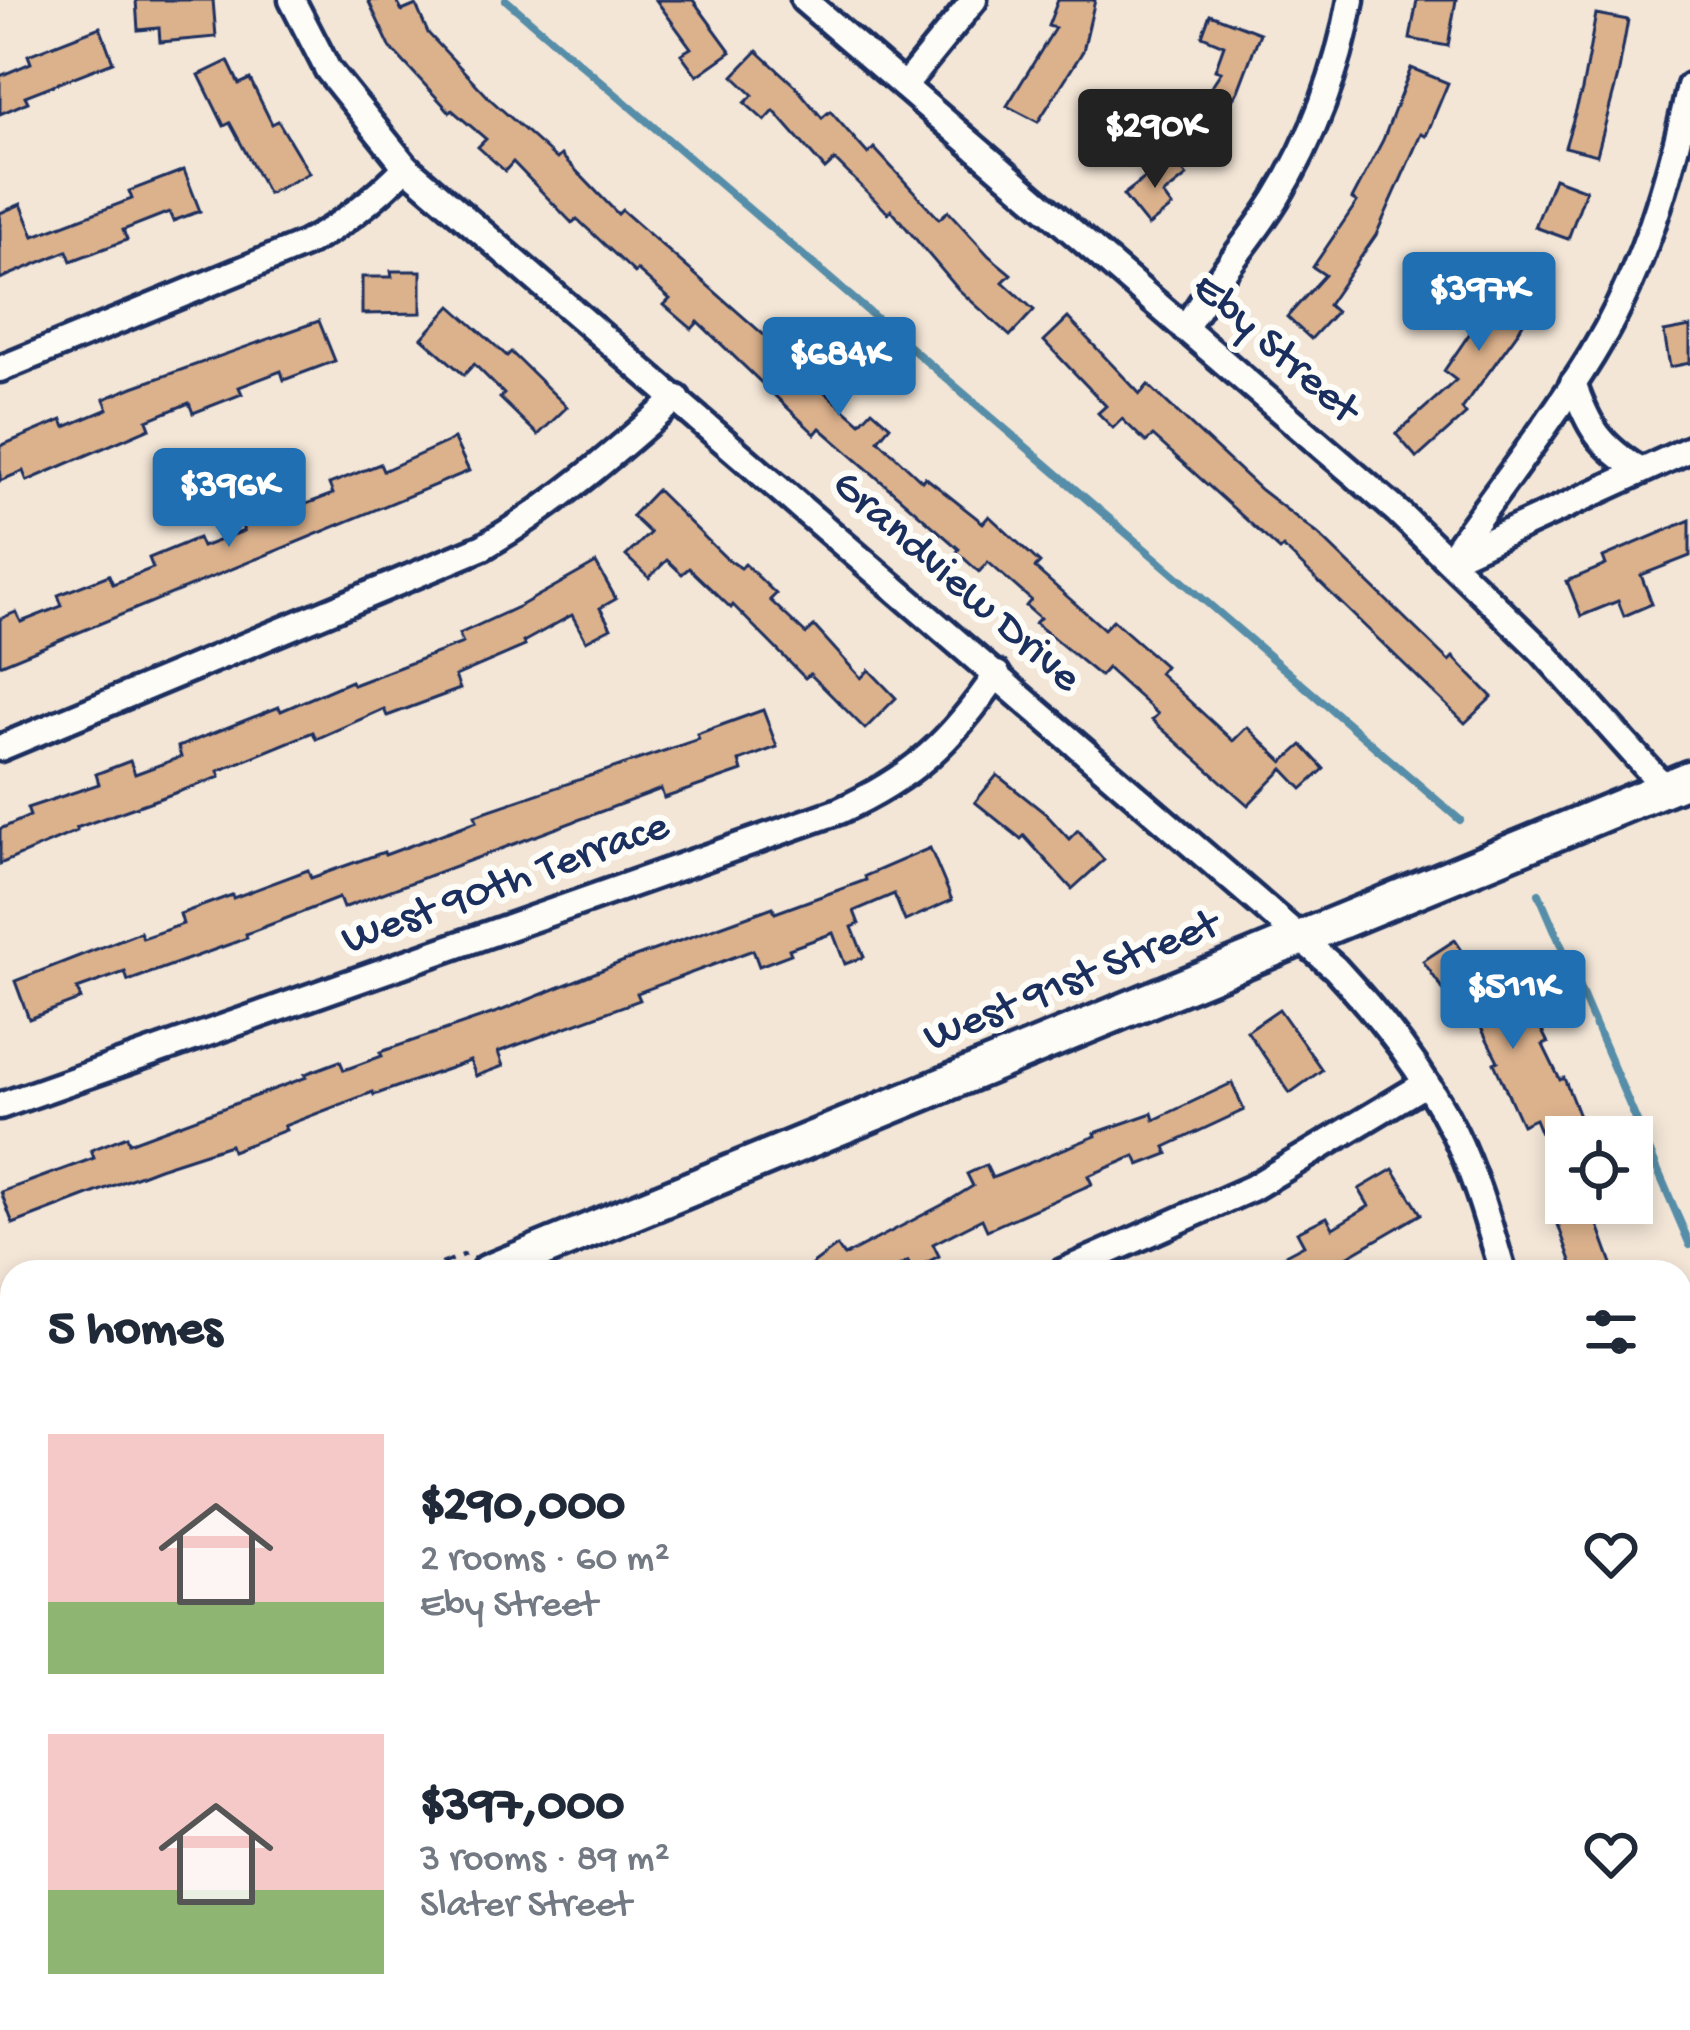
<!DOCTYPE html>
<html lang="en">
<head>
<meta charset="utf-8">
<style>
	:root { --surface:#fff; --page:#f6f6f7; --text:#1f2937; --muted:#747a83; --accent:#1f6fb2 }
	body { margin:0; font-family:"Gochi Hand",sans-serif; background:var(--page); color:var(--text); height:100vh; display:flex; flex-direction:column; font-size:45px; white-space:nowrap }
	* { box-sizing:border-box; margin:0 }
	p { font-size:39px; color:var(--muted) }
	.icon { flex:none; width:66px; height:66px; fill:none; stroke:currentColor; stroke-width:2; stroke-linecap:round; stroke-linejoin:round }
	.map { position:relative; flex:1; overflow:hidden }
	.sheet { position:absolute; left:0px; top:1260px; width:1692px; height:771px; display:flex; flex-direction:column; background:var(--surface); border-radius:36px 36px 0 0; box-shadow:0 6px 18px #0003 }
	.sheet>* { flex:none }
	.fabs { position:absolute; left:1545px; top:1116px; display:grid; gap:24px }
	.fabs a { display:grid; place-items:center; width:108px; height:108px; border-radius:0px; background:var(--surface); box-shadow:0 6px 18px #0003; font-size:60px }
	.price { position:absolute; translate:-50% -102px; padding:0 27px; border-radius:12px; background:var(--accent); color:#fff; font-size:39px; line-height:78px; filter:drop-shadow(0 3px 6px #0008) }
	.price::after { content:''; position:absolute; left:50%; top:72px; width:36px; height:27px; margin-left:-18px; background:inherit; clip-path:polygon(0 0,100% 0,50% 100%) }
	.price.on { background:#222; color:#fff }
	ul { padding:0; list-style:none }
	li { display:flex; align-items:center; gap:36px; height:300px; padding:0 48px }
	li span { display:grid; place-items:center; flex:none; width:336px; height:240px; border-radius:0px; color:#555 }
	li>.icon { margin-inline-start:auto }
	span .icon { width:144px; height:144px; fill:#fffc; stroke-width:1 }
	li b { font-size:51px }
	h2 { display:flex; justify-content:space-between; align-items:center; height:144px; padding:0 48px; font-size:51px }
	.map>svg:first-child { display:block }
	.built { fill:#ecd6c1 }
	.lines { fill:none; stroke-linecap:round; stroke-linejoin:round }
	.stream { stroke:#568da8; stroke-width:8 }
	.building { fill:#dcb28d; stroke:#1b2f5e; stroke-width:3 }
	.lane-casing { stroke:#1b2f5e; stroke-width:21 }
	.street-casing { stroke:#1b2f5e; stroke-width:33 }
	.secondary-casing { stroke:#1b2f5e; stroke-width:42 }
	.path { stroke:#1b2f5e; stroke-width:4.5; stroke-dasharray:12 9; stroke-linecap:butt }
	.lane { stroke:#fdfcf7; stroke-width:12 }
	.street { stroke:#fdfcf7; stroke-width:24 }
	.secondary { stroke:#fdfcf7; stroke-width:33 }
	.labels { text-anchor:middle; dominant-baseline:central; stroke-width:12; stroke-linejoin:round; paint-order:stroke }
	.street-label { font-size:45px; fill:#1b2f5e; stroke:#fdfcf7 }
</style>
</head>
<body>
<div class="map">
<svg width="1690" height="2030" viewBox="0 0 1690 2030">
	<rect width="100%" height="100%" fill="#f3e6d7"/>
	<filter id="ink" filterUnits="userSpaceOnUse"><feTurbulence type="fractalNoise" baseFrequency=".00833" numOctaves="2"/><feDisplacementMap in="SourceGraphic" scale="24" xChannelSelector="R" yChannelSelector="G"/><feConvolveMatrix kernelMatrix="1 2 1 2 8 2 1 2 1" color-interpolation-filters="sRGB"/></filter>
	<g filter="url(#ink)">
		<path class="built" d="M12,1483v536h304l4,11h-320v-542z"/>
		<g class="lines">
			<g class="stream">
				<path d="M506,0l954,820"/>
				<path d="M1539,894l151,351"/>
			</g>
		</g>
		<g class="building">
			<path d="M136,0h77l3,37 -56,5 -1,-14 -21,2z"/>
			<path d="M368,0h28l6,11 14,-6 12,28 63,67 66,59 4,-4 57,59 4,-4 177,156 21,-22 23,21 -23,23 40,35 12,-13 18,16 -12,14 44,41 3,-4 58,46 6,-7 51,47 -5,5 69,61 9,-9 52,46 -6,7 74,68 14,-14 36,35 19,-17 22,24 -22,20 -19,-20 -35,36 -96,-85 6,-6 -51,-46 -7,8 -65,-53 5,-5 -14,-12 5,-6 -43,-38 -9,10 -22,-20 2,-3 -139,-121 -5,6 -117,-112 -6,7 -28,-24 6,-6 -33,-29 -2,3 -58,-54 -5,4 -59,-61 -8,9 -27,-24 8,-8 -34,-29 -2,2 -60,-65z"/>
			<path d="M656,0h37l38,52 -34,24 -16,-22 10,-6z"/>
			<path d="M1058,0h37l-12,51 -45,71 -31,-16 48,-78 -7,-2z"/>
			<path d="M1417,0h39l-8,46 -38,-7z"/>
			<path d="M1210,14l50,19 -22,58 -22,34 15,9 -15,23 -36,-24 41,-61 -6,-2 9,-25 -22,-9z"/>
			<path d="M1596,14l32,6 -10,56 -21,79 -32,-8 17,-57z"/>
			<path d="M100,27l13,35 -88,34 3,6 -28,12v-38l31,-13 -3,-8z"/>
			<path d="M757,51l39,36 26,31 8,-7 38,43 6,-6 65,71 9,-8 41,45 22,18 -8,8 31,28 -24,26 -52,-47 -67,-79 -3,3 -53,-53 -10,9 -51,-58 -9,10 -20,-18 8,-8 -20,-19z"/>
			<path d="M228,61l11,23 11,-5 22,45 6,-3 31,52 -41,21 -38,-71 -6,3 -25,-51z"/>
			<path d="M1411,68l37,15 -22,53 -5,-2 -45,101 -48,70 8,7 -25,27 -24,-22 38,-42 -12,-8 44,-65 -5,-3 31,-59z"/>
			<path d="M1172,157l15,19 -24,19 9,12 -24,19 -25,-31z"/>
			<path d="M184,170l16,41 -27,10 -4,-9 -46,18 4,10 -56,21 -4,-10 -67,28v-66l21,-9 13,32 98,-37 -3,-8z"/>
			<path d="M1554,178l32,12 -18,49 -33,-12z"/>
			<path d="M1524,254l30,18 -38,63 -54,74 4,5 -49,44 -21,-24 60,-54 -12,-9z"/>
			<path d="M391,271h30v42l-59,1v-37h30z"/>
			<path d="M451,306l56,50 4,-4 56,55 -29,28 -38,-37 4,-4 -30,-30 -10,11 -42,-37z"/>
			<path d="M1068,318l72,76 8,-9 113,105 57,44 131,127 4,-4 39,40 -27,26 -182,-176 -3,3 -127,-114 -7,6 -24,-23 -9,9 -15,-15 8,-7 -62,-65z"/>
			<path d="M319,321l16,40 -51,19 -3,-9 -42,16 3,7 -49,19 -4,-10 -42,17 3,8 -123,53 -4,-10 -23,10v-35l62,-26 3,7 43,-18 -4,-10 29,-12z"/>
			<path d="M1690,327v36l-20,4 -6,-35z"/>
			<path d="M454,439l15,32 -469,194v-46l16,-7 5,10 41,-16 -4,-11 51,-20 4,9 40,-16 -4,-10 49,-20 4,9 42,-16 -5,-11 51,-20 3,9 40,-15 -4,-10 51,-20 3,7z"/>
			<path d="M657,490l69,68 15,10 4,-4 31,30 -6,6 36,34 8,-8 47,52 8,-8 27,28 -31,31 -55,-55 -5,4 -72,-73 -2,3 -42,-40 -7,6 -15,-14 -18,18 -23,-22 24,-23 -18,-17z"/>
			<path d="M1690,520v36l-49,19 11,29 -28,12 -6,-15 -37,15 -14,-35 39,-16 -3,-8z"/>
			<path d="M596,563l20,36 -16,9 11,20 -25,13 -14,-26 -49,27 2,4 -70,30 5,13 -73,27 -3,-7 -68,30 -3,-7 -95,39 2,6 -144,51 1,3 -77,33v-35l30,-13 -3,-8 72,-24 -3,-10 34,-13 5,13 46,-17 -3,-10 101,-40 2,4 70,-30 2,4 110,-42 -4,-9 61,-28z"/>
			<path d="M763,710l14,37 -38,14 3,10 -78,27 -3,-9 -318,119 -4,-10 -93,36 1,4 -119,43 -3,-9 -48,17 4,10 -52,20 -14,-38 125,-49 3,6 40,-14 -3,-10 52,-19 1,3 75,-28 3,8 73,-26 1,3 92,-34 -2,-6 224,-76 -2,-5z"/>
			<path d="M997,775l49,39 23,25 9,-9 26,30 -32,29 -48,-53 -3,3 -46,-37z"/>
			<path d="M930,848l22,52 -47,21 -11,-27 -40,17 5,13 -7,3 12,30 -19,7 -12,-31 -44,16 2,5 -32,12 -6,-16 -116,43 3,7 -142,52 5,14 -27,10 -6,-15 -96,34 -1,-3 -89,34 2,4 -54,21 -2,-6 -71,23 -146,56 -12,-32 93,-34 -3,-8 36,-14 2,7 178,-66 -2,-3 35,-13 4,9 38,-14 -2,-4 123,-42 121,-49 149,-54 2,6 91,-33 -1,-4z"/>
			<path d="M1455,940l14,21 5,-4 34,49 9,-5 12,22 7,-4 12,24 -5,2 17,35 4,-2 23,59h-21v58l-31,-76 -13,6 -28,-62 4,-2 -29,-57 -11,7 -35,-50z"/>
			<path d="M1279,1009l43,61 -32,23 -43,-62z"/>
			<path d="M1232,1083l12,27 -79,37 3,7 -29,11 -4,-9 -47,20 4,8 -105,46 -5,-11 -49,25 6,12 -27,14 -4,-9 -21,11h-85l35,-26 7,10 98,-51 31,-19 -6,-12 19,-9 6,13 104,-42 -1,-3 57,-20 2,7z"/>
			<path d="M1393,1169l28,45 -100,58h-68l51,-27 -7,-13 30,-15 6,11 36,-22 -10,-17z"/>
			<path d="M1566,1203h37l7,18 -12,4 17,47h-40l-23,-64z"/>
		</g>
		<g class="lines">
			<g class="lane-casing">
				<g id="lane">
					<path d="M0,1620l12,7"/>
					<path d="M0,1765l12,30"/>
					<path d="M0,1951l12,-5"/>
				</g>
			</g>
			<g class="street-casing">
				<g id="street">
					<path d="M292,0l36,70 78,97 929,801c46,50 89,103 119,164 22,45 35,93 49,140"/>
					<path d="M804,0l594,512 145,140 122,136"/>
					<path d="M904,86l70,-86"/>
					<path d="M1185,329c27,-47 63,-85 91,-130 38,-62 62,-128 75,-199"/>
					<path d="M0,369l305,-125c39,-20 71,-46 101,-77"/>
					<path d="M1573,383c16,45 26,62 68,88"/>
					<path d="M1452,558l238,-109"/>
					<path d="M1449,559c47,-67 100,-134 143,-204 50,-82 78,-176 98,-269"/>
					<path d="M0,748l483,-201c72,-42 132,-94 194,-149"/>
					<path d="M0,1106l839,-295c74,-34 112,-69 158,-137"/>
					<path d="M1062,1272l190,-84 173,-104"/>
					<path d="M1680,1523l10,-4"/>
					<path d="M1680,1701l10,20"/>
					<path d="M1680,1858l10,-5"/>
					<path d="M509,2019l4,11"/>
					<path d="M886,2019l5,11"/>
					<path d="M1304,2030l27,-11"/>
				</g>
			</g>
			<g class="secondary-casing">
				<g id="secondary">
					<path d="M488,1272l1202,-494"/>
					<path d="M0,1473l12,-5"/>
				</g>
			</g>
			<path class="path" d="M422,1272l44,-18"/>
			<use href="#lane" class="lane"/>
			<use href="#street" class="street"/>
			<use href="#secondary" class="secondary"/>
		</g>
	</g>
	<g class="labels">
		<g class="street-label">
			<text transform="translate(1274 350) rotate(41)">Eby Street</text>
			<text transform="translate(955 583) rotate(41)">Grandview Drive</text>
			<text transform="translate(506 885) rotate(-20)">West 90th Terrace</text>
			<text transform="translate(1072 983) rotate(-22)">West 91st Street</text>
		</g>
	</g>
</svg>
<div class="fabs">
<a><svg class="icon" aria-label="locate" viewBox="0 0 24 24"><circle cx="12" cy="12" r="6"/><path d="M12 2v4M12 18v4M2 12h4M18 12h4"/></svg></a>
</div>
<b class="price on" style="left:1155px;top:191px">$290K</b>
<b class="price" style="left:1479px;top:354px">$397K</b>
<b class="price" style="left:839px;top:419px">$684K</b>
<b class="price" style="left:229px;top:550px">$396K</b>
<b class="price" style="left:1513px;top:1052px">$511K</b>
<section class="sheet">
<h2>5 homes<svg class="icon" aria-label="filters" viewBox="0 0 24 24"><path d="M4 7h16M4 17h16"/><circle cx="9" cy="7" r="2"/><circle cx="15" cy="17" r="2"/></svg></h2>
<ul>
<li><span style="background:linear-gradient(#f6c9c9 70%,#8fb573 0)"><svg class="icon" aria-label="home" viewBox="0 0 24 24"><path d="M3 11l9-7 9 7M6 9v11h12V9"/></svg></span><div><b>$290,000</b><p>2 rooms · 60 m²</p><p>Eby Street</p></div><svg class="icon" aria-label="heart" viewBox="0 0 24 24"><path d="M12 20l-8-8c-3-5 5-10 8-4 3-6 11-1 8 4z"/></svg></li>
<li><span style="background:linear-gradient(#f6c9c9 65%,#8fb573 0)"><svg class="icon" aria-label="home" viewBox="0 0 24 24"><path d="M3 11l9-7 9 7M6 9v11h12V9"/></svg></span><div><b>$397,000</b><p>3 rooms · 89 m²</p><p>Slater Street</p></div><svg class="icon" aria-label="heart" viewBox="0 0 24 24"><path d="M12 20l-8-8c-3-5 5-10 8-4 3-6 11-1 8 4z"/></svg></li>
</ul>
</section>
</div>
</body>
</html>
